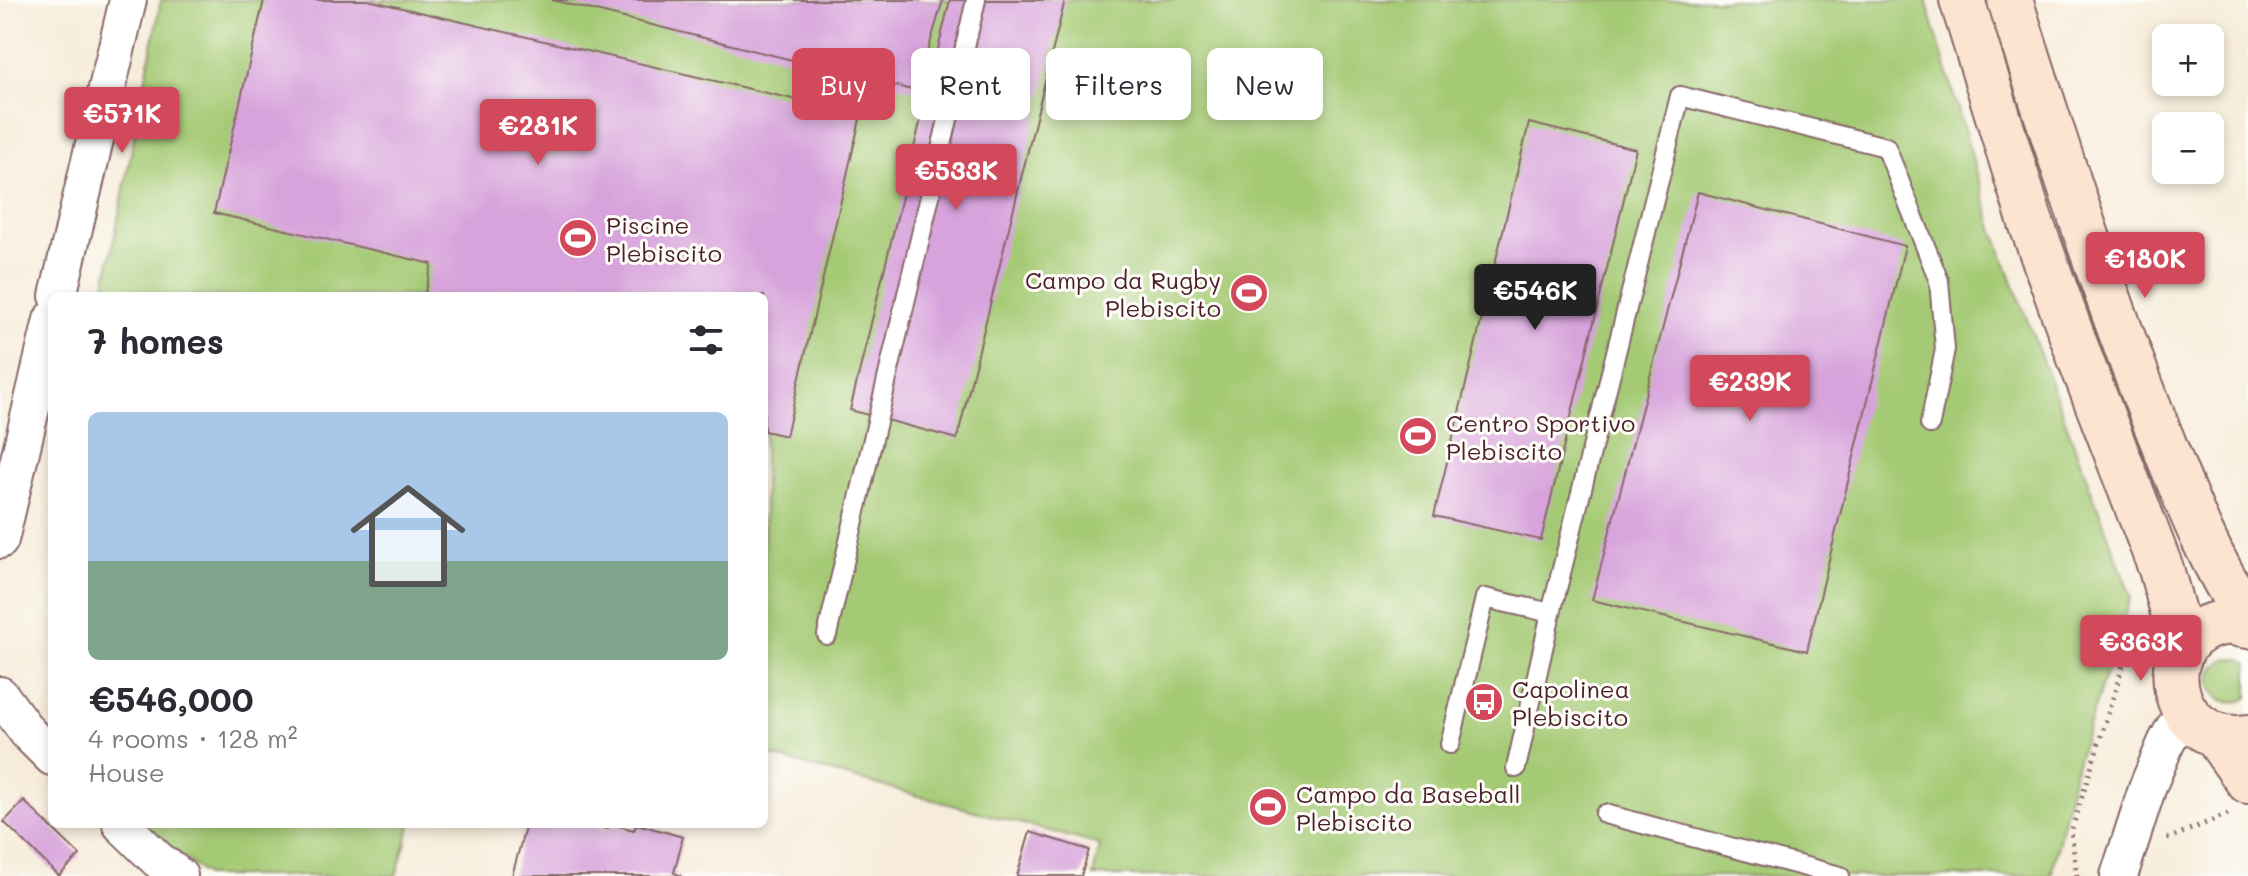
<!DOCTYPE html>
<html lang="en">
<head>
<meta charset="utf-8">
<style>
	:root { --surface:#fff; --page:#f7f7f7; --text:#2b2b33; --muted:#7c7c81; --accent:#d1495b }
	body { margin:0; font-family:Mali,sans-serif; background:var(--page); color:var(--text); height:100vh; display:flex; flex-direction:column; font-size:30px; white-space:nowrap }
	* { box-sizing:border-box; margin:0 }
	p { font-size:26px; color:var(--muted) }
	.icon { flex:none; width:44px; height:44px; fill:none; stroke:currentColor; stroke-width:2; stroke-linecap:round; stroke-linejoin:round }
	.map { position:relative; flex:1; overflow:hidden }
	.panel { position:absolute; left:48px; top:292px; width:720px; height:536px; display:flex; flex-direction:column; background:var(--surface); border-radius:12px; box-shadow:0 4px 12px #0003 }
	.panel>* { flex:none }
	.top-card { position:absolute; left:792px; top:48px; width:760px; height:72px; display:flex; gap:16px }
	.controls { position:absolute; left:2152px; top:24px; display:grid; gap:16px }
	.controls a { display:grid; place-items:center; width:72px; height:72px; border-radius:12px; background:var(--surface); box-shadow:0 4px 12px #0003; font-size:40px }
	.price { position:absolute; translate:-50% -68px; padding:0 18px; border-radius:8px; background:var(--accent); color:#fff; font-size:26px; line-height:52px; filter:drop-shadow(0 2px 4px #0008) }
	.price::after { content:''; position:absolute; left:50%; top:48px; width:24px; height:18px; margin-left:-12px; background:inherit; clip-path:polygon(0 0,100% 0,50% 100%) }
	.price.selected { background:#222; color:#fff }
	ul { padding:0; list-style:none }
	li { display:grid; align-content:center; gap:16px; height:424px; padding:0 40px }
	li span { display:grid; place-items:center; height:248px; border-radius:12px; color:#555 }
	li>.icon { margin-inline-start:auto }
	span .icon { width:144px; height:144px; fill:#fffc; stroke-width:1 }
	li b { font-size:34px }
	h2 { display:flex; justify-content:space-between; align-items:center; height:96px; padding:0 40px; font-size:34px }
	.tag { padding:0 28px; border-radius:12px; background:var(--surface); box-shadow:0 4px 12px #0003; font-size:28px; line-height:72px }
	.tag.selected { background:var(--accent); color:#fff }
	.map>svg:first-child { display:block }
	.green { fill:#a5ca75; stroke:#787450; stroke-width:2 }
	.building { fill:#d8a3dc }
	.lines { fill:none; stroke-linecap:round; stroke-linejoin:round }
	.lane-casing { stroke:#876768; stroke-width:22 }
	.street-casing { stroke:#876768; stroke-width:40 }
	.secondary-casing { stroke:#876768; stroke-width:48 }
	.path { stroke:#876768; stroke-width:5; stroke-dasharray:2 6; stroke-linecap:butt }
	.lane { stroke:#fff; stroke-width:18 }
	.street { stroke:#fff; stroke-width:36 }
	.secondary { stroke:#fde4d1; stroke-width:44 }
	.labels { text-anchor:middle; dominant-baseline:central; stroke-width:6; stroke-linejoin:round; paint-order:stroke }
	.poi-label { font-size:24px; fill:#4a1f2b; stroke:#fdfcf7; text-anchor:start }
</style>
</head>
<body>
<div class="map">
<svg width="2248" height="876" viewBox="0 0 2248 876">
	<rect width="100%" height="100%" fill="#fdfcf7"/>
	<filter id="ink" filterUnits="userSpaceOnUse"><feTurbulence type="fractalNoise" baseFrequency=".0125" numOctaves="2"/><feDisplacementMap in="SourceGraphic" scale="16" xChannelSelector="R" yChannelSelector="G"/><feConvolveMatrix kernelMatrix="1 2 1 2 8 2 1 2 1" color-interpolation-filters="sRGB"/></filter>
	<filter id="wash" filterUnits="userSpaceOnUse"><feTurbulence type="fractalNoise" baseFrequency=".006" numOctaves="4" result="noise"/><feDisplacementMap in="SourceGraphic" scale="32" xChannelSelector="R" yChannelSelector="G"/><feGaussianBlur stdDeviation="1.8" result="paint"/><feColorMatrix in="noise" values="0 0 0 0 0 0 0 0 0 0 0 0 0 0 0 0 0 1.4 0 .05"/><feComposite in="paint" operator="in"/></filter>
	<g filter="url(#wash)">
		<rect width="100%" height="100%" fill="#f7ecd9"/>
		<g class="green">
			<path d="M161,0h1765l68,232 137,364 -56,172 -24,108h-958l7,-31 -336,-91v-458h-661z"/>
			<path d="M2226,659h15l7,5v34c-31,18 -54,-23 -22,-39z"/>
			<path d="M142,824h269l-15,52h-189z"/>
		</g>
		<g id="blocks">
			<g class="building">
				<path d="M264,0h104l493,115 -75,321 -22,-5v-135h-340l8,-32 -218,-51z"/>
				<path d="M552,0h391l-27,91z"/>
				<path d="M950,0h115l-108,439 -107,-29z"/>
				<path d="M1529,123l107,26 -95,391 -107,-24z"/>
				<path d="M1698,192l207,54 -98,405 -215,-51z"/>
				<path d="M24,801l56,54 -21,21 -55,-54z"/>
				<path d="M526,824h72l-1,3 10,2 4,-5 23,6 3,-6 46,13 -9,36 8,3h-170z"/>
				<path d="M1030,832l59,18 -8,26h-64z"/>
			</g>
		</g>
	</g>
	<g filter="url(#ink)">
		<use href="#blocks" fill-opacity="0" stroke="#876768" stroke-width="2"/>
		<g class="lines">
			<g class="lane-casing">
				<g id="lane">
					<path d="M827,635l149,-635"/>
					<path d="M1450,744l35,-146 66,15 129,-517 206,51 53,134 6,68 -15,75"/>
					<path d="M1516,768l35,-155"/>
					<path d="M1605,814l235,62"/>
				</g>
			</g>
			<g class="street-casing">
				<g id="street">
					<path d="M58,296l70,-296"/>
					<path d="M0,540l52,-220"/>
					<path d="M0,695l28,38 24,24"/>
					<path d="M121,824l36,35 22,17"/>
					<path d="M2119,876l29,-90 18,-43 8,-15 15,-10"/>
				</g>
			</g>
			<g class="secondary-casing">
				<g id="secondary">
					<path d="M1962,0l68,220 51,141 80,208 16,57 2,32"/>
					<path d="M2010,0c45,142 90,282 144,420 28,68 52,137 94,198"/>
					<path d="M2248,626c-8,-1 -16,-4 -25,-3 -75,11 -57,126 25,114"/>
					<path d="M2216,736l32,45"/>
				</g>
			</g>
			<g class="path">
				<path d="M2167,839l61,-25"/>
				<path d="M2077,876l-6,-44 64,-205"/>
			</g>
			<use href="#lane" class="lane"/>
			<use href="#street" class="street"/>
			<use href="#secondary" class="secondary"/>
		</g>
	</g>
	<defs>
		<g id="stadium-disc" transform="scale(2)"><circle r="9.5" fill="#d1495b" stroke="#fdfcf7"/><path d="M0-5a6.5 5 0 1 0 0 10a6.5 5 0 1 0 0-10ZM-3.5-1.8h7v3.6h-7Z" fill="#fff"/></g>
		<g id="bus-disc" transform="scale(2)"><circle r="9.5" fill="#d1495b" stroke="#fdfcf7"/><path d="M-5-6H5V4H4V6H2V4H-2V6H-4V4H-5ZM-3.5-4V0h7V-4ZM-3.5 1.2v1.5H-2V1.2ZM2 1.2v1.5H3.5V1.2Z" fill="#fff"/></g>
	</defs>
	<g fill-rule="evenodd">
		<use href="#stadium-disc" x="578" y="238"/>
		<use href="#stadium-disc" x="1249" y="293"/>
		<use href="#stadium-disc" x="1418" y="436"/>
		<use href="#bus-disc" x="1484" y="702"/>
		<use href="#stadium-disc" x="1268" y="807"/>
	</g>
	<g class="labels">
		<g class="poi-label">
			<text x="606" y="224">Piscine<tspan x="606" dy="28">Plebiscito</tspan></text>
			<text x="1221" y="279" text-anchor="end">Campo da Rugby<tspan x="1221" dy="28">Plebiscito</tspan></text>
			<text x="1446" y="422">Centro Sportivo<tspan x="1446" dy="28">Plebiscito</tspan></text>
			<text x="1512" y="688">Capolinea<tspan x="1512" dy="28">Plebiscito</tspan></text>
			<text x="1296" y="793">Campo da Baseball<tspan x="1296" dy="28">Plebiscito</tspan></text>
		</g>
	</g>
</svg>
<div class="controls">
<a>+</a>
<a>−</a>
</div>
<b class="price" style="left:122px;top:155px">€571K</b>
<b class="price" style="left:538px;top:167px">€281K</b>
<b class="price" style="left:956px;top:212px">€533K</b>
<b class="price" style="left:2145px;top:300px">€180K</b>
<b class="price selected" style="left:1535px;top:332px">€546K</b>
<b class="price" style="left:1750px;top:423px">€239K</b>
<b class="price" style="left:2141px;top:683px">€363K</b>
<div class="top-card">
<a class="tag selected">Buy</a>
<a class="tag">Rent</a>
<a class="tag">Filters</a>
<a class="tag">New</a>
</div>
<section class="panel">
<h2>7 homes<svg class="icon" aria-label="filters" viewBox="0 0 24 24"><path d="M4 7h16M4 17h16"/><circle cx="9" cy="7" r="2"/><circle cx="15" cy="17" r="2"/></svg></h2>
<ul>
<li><span style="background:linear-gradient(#a9c7e8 60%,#7fa58c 0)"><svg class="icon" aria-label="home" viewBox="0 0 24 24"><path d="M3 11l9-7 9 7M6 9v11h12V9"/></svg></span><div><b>€546,000</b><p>4 rooms · 128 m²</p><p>House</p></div></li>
</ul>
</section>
</div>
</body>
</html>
